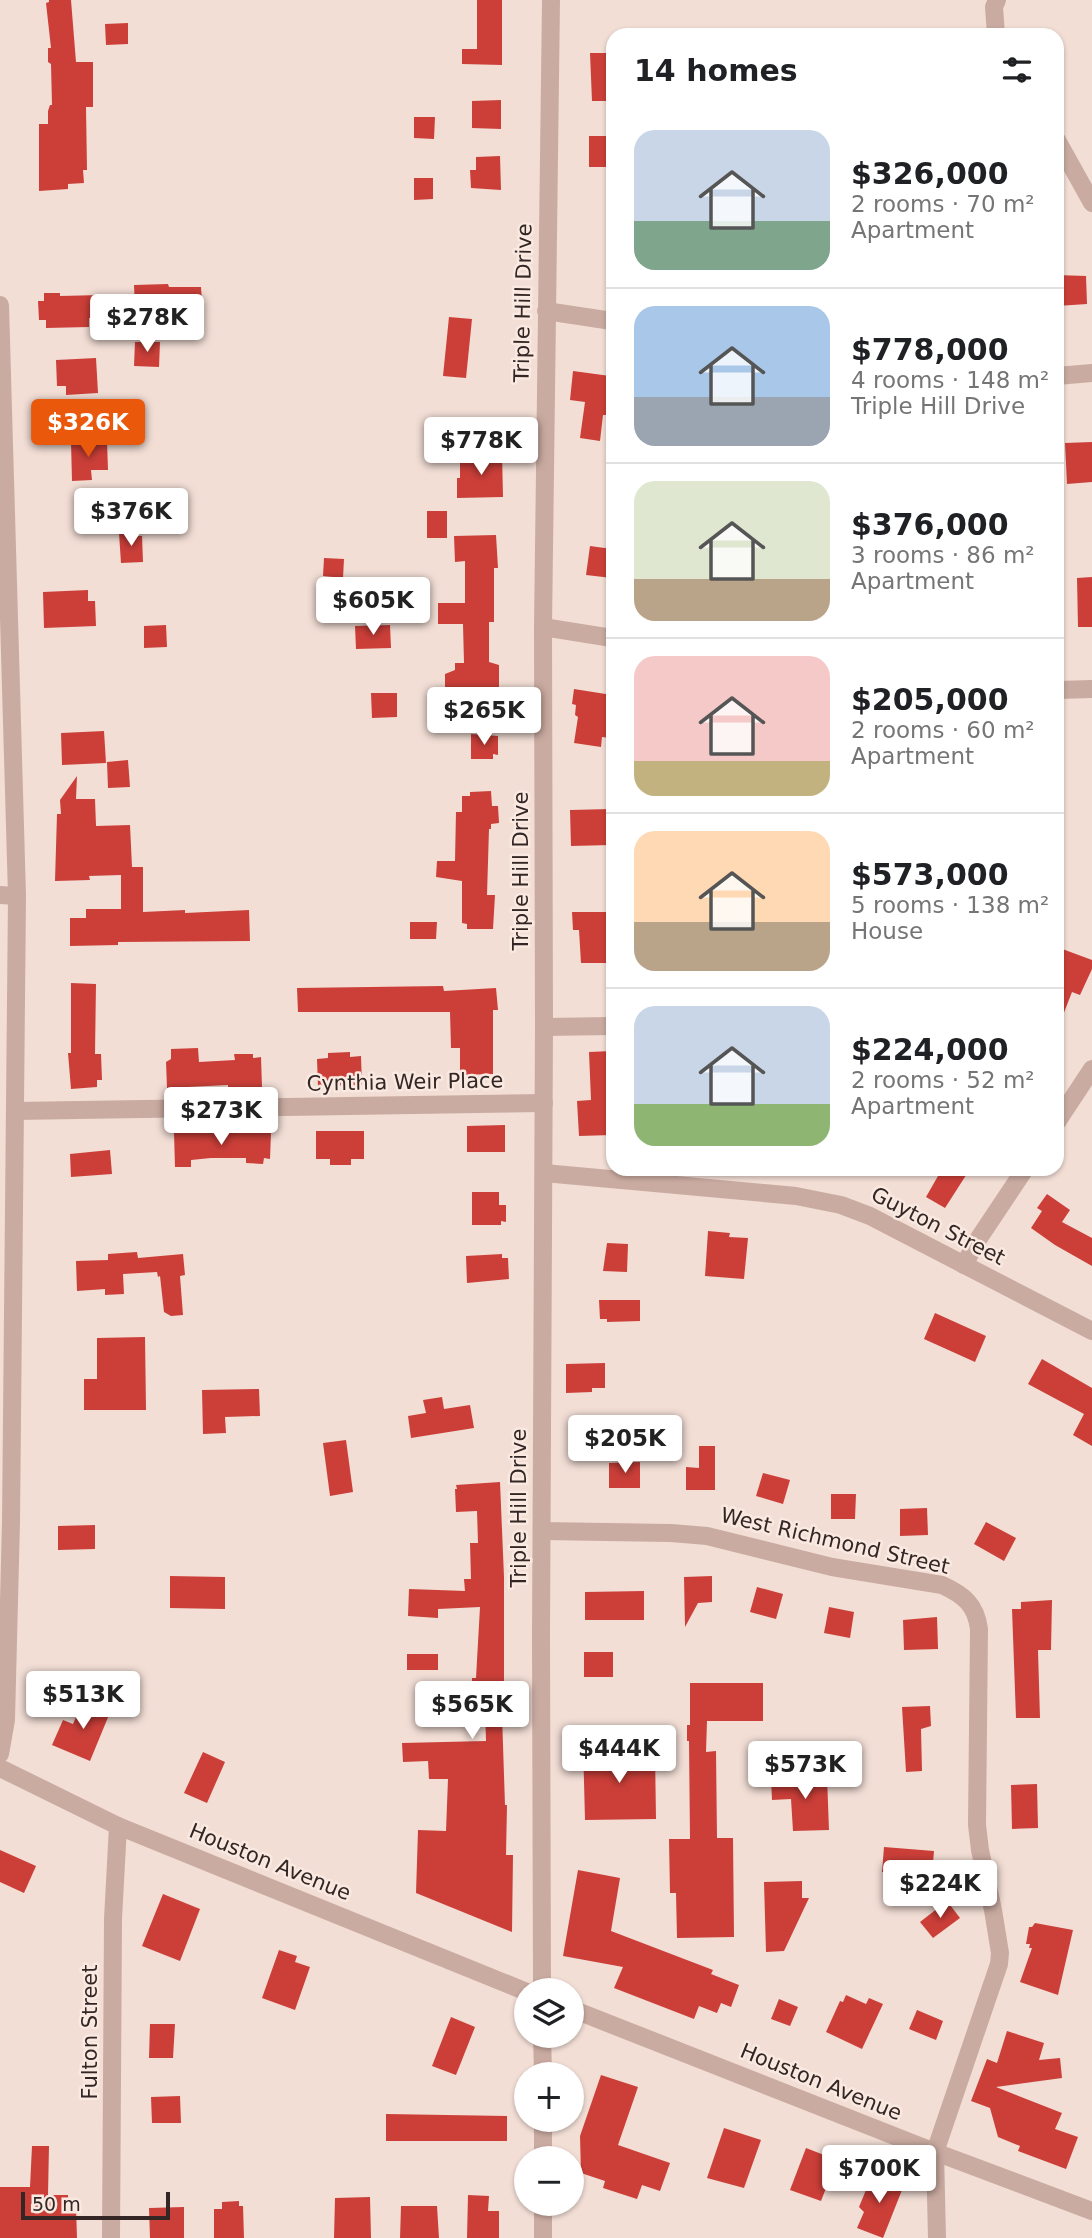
<!DOCTYPE html>
<html lang="en">
<head>
<meta charset="utf-8">
<style>
	:root { --surface:#fff; --page:#f2f2f2; --text:#202124; --muted:#757577; --line:#e0e0e0; --accent:#ea580c }
	body { margin:0; font-family:"DejaVu Sans",sans-serif; background:var(--page); color:var(--text); height:100vh; display:flex; flex-direction:column; font-size:26px; white-space:nowrap }
	* { box-sizing:border-box; margin:0 }
	p { font-size:23px; color:var(--muted) }
	.icon { flex:none; width:38px; height:38px; fill:none; stroke:currentColor; stroke-width:2; stroke-linecap:round; stroke-linejoin:round }
	.map { position:relative; flex:1; overflow:hidden }
	.drawer { position:absolute; left:606px; top:28px; width:458px; height:1148px; display:flex; flex-direction:column; background:var(--surface); border-radius:21px; box-shadow:0 2px 5px #0004 }
	.drawer>* { flex:none }
	.tools { position:absolute; left:514px; top:1978px; display:grid; gap:14px }
	.tools a { display:grid; place-items:center; width:70px; height:70px; border-radius:50%; background:var(--surface); box-shadow:0 2px 5px #0004; font-size:35px }
	.scale { position:absolute; left:21px; bottom:18px; width:149px; box-sizing:border-box; padding-left:7px; border:4px solid #332624; border-top:0; font-size:19px; line-height:24px; white-space:nowrap; color:#332624; -webkit-text-stroke:5px #f9e9e1; paint-order:stroke }
	.price { position:absolute; translate:-50% -60px; padding:0 16px; border-radius:7px; background:#fff; color:#222; font-size:23px; line-height:46px; filter:drop-shadow(0 2px 4px #0008) }
	.price::after { content:''; position:absolute; left:50%; top:42px; width:21px; height:16px; margin-left:-10px; background:inherit; clip-path:polygon(0 0,100% 0,50% 100%) }
	.price.active { background:var(--accent); color:#fff }
	ul { padding:0; list-style:none }
	li { display:flex; align-items:center; gap:21px; height:175px; padding:0 28px }
	li+li { border-top:2px solid var(--line) }
	li span { display:grid; place-items:center; flex:none; width:196px; height:140px; border-radius:21px; color:#555 }
	li>.icon { margin-inline-start:auto }
	span .icon { width:84px; height:84px; fill:#fffc; stroke-width:1 }
	li b { font-size:30px }
	h2 { display:flex; justify-content:space-between; align-items:center; height:84px; padding:0 28px; font-size:30px }
	.map>svg:first-child { display:block }
	.building { fill:#cc3f39 }
	.lines { fill:none; stroke-linecap:round; stroke-linejoin:round }
	.minor { stroke:#caaba1; stroke-width:18 }
	.tertiary { stroke:#caaba1; stroke-width:18 }
	.labels { text-anchor:middle; dominant-baseline:central; stroke-width:5; stroke-linejoin:round; paint-order:stroke }
	.street-label { font-size:21px; fill:#332624; stroke:#f9e9e1 }
</style>
</head>
<body>
<div class="map">
<svg width="1092" height="2238" viewBox="0 0 1092 2238">
	<rect width="100%" height="100%" fill="#f2ded5"/>
	<g class="building">
		<path d="M49,0h22l5,62h17v45h-7l1,63h-4l1,13 -16,1v5l-29,2v-67h9v-13l2,-6h2l-1,-41 -3,-2v-14h3l-5,-45 3,-1z"/>
		<path d="M477,0h25v65l-40,-1v-15h15z"/>
		<path d="M128,23v21l-22,1 -1,-21z"/>
		<path d="M590,53h22v48h-20z"/>
		<path d="M501,100v29l-29,-1v-27z"/>
		<path d="M414,117h21l-1,22 -20,-1z"/>
		<rect x="589" y="136" width="23" height="31"/>
		<path d="M500,156l1,34 -30,-2 -1,-18h6v-13z"/>
		<path d="M414,178h19v21l-19,1z"/>
		<path d="M1057,275l29,1 1,28 -30,2z"/>
		<path d="M168,284l1,3h32l1,15h-33v5l-34,1 -1,-23z"/>
		<path d="M44,293h16v3l41,-1v23h-12v9l-43,1v-8h-7l-1,-19h6z"/>
		<path d="M449,317l23,2 -6,59 -23,-2z"/>
		<path d="M135,342h25l-1,25 -25,-1z"/>
		<path d="M96,358l2,35 -32,2v-9h-9l-1,-26z"/>
		<path d="M573,371l37,5 -2,39h-5l-3,26 -20,-3 5,-36 -15,-2z"/>
		<path d="M107,441l1,29h-17l1,10 -20,1 -1,-39z"/>
		<path d="M1092,442v40l-25,2 -2,-41z"/>
		<path d="M502,453l1,44 -46,1v-20h3v-21z"/>
		<rect x="427" y="511" width="20" height="27"/>
		<path d="M119,533h17v3h6l1,26 -22,1z"/>
		<path d="M496,535l2,33h-4v54h-5v40l10,3v31h-7l-1,2 -46,1v-25l10,-4v-7h9l-1,-39h-25v-21h27v-42l-10,1 -1,-26z"/>
		<path d="M590,546l22,3v29l-26,-3z"/>
		<path d="M324,558l20,1 -1,19 -20,-2z"/>
		<path d="M1092,577v50h-14l-1,-49z"/>
		<path d="M88,590v11h7l1,25 -52,2 -1,-36z"/>
		<path d="M166,625l1,22 -23,1v-22z"/>
		<path d="M390,625l1,23 -35,1 -1,-23z"/>
		<path d="M574,689l38,6 -1,43 -9,-1 -1,10 -27,-4 4,-26 -3,-2 1,-10 -4,-1z"/>
		<path d="M371,693h26v24l-25,1z"/>
		<path d="M104,731l2,32 -44,2 -1,-32z"/>
		<path d="M471,734l27,2v19l-5,-1v5h-22z"/>
		<path d="M128,760l2,27 -22,1 -1,-26z"/>
		<path d="M77,776l-1,23h19l1,27 34,-1 2,42h11v45l42,-2v3l64,-3 1,31 -132,1v3l-48,1v-28h16v-9h35v-34l-32,1 1,4 -35,1 2,-67h4l-1,-14z"/>
		<path d="M491,791l1,15h6l1,17 -8,1v5h-2l-2,66h8l-2,34h-26v-5l-5,-1v-42l-26,-4 1,-16h18l1,-49h6v-16h8v-4z"/>
		<path d="M610,809l1,36 -40,1 -1,-36z"/>
		<path d="M572,912h40v33h-4v18h-27l-2,-33h-6z"/>
		<path d="M410,922h27l-1,17h-26z"/>
		<path d="M1057,947l35,13v9l-12,26 -8,-3 -14,36z"/>
		<path d="M71,983l25,1 -1,70h6l1,26h-5v7l-26,2 -3,-36h3z"/>
		<path d="M443,986l1,5 52,-3 2,22h-5v64l-33,1v-27h-9l-1,-36h-152l-1,-24z"/>
		<path d="M198,1048l1,14 36,-2 -1,-6h19v4l8,-1 1,30 -34,1v-3l-61,3 -1,-26 5,-3v-10z"/>
		<path d="M612,1051v84l-33,1 -2,-35 14,-1 -2,-48z"/>
		<path d="M350,1052v5l11,-1 1,29 -44,1 -1,-27 11,-1v-5z"/>
		<path d="M505,1125v27h-38v-26z"/>
		<path d="M316,1131h48v28h-13v6h-21v-6h-14z"/>
		<path d="M174,1133h97l-1,26 -6,-1 -1,6 -17,-1v-5h-35l-20,2v7h-16z"/>
		<path d="M110,1150l2,24 -41,3 -1,-23z"/>
		<path d="M942,1169h28l-25,39 -19,-11z"/>
		<path d="M472,1192h27v13h7v17l-5,-1v4h-29z"/>
		<path d="M1047,1194l23,16 -8,12 30,16v28l-37,-21 -24,-17 11,-17 -5,-3z"/>
		<path d="M708,1231l22,2 -1,4 19,1 -4,41 -39,-3z"/>
		<path d="M607,1243l21,1 -1,28 -24,-1z"/>
		<path d="M137,1252l1,6 45,-4 2,21 -5,1 3,39 -12,1 -7,-4 -4,-36 -2,1 -1,-5 -34,2 1,20 -19,1v-6l-28,2 -1,-30 32,-1v-6z"/>
		<path d="M502,1254v4h6l1,21 -42,4 -1,-27z"/>
		<path d="M599,1300h41v21l-33,1v-3h-7z"/>
		<path d="M935,1313l51,23 -11,26 -51,-23z"/>
		<path d="M145,1337l1,73h-62v-31h13v-41z"/>
		<path d="M1042,1359l50,29v58l-19,-11 11,-21 -56,-30z"/>
		<path d="M605,1363v25h-13v4l-26,1v-29z"/>
		<path d="M259,1389l1,27 -35,1 1,16 -23,1 -1,-44z"/>
		<path d="M442,1397l2,12 26,-4 4,23 -63,10 -3,-22 18,-3 -3,-13z"/>
		<path d="M346,1440l7,52 -23,4 -7,-53z"/>
		<path d="M699,1446h16v44h-29v-23l13,1z"/>
		<path d="M640,1462v26h-31v-25z"/>
		<path d="M763,1473l27,7 -7,24 -27,-8z"/>
		<path d="M500,1482l4,95v138h-2l3,90h2l-1,50h7l-1,77 -96,-39 2,-63 28,1 2,-52h-19l-1,-18 -25,1 -1,-19 84,-2 -1,-31 -13,-1v-31h4l4,-71 -42,2v9l-30,-2 1,-27 56,2 -1,-12h7l-1,-36h8l-1,-32 -21,1 -1,-23h2l-1,-4z"/>
		<path d="M831,1494h25l-1,25h-24z"/>
		<path d="M927,1508l1,27 -28,1v-27z"/>
		<path d="M986,1522l30,16 -12,23 -30,-17z"/>
		<path d="M95,1525v24l-37,1v-24z"/>
		<path d="M170,1576l55,1v32l-55,-1z"/>
		<path d="M712,1576v26l-14,1 -13,24 -1,-50z"/>
		<path d="M757,1587l26,7 -7,25 -26,-7z"/>
		<path d="M644,1591v29h-59v-28z"/>
		<path d="M1052,1600l-1,50h-13l2,68h-24l-4,-109h9v-7z"/>
		<path d="M829,1607l25,5 -4,26 -26,-5z"/>
		<path d="M937,1617l1,32 -34,1 -1,-30z"/>
		<rect x="584" y="1652" width="29" height="25"/>
		<rect x="407" y="1654" width="31" height="16"/>
		<path d="M690,1683h73v38h-56l-1,31 10,-1 1,87h16l1,99 -57,1 -1,-45h-6l-1,-54h21l-1,-98h-2v-16h3z"/>
		<path d="M84,1699l27,11 -21,51 -38,-16 11,-25 10,4z"/>
		<path d="M930,1706l1,20 -10,3 1,42 -16,1 -4,-65z"/>
		<path d="M604,1742v12l51,-1 1,66 -71,1 -2,-77z"/>
		<path d="M203,1752l22,10 -18,41 -23,-10z"/>
		<path d="M827,1776l2,54 -36,1 -2,-32 -19,1 -1,-22z"/>
		<path d="M1037,1784l1,44 -26,1 -1,-44z"/>
		<path d="M884,1847l50,4 -2,24 -50,-3z"/>
		<path d="M0,1850l36,16 -12,27 -24,-11z"/>
		<path d="M578,1870l42,8 -9,53 102,39 -2,4 28,11 -8,22 -10,-4 -4,10 -18,-7 -5,13 -80,-31 9,-21 -60,-11z"/>
		<path d="M802,1881v17h7l-25,53 -18,1 -2,-70z"/>
		<path d="M163,1894l37,15 -20,52 -38,-15z"/>
		<path d="M947,1901l13,17 -27,20 -13,-16z"/>
		<path d="M1035,1923l38,7 -15,65 -38,-13 12,-34h-3l1,-4h-4l3,-17h3z"/>
		<path d="M279,1950l18,6 -2,6 15,5 -15,43 -33,-12z"/>
		<path d="M846,1995l20,9 3,-6 14,6 -21,45 -36,-17 14,-31 3,1z"/>
		<path d="M779,1999l19,8 -8,19 -19,-7z"/>
		<path d="M917,2010l26,11 -7,19 -27,-11z"/>
		<path d="M451,2017l24,10 -19,48 -24,-9z"/>
		<path d="M150,2024h25l-2,34h-24z"/>
		<path d="M1007,2031l37,12 -5,17 21,-2 2,20 -66,9 66,26 -7,16 23,8 -12,32 -48,-18 2,-5 -22,-9 -8,-29 -19,-7 16,-42 10,4z"/>
		<path d="M601,2075l37,12 -20,58 52,18 -10,28 -18,-6 -5,14 -34,-11 2,-7 -24,-8 -1,-37z"/>
		<path d="M180,2096l1,27h-29l-1,-26z"/>
		<path d="M386,2114l121,2v25h-121z"/>
		<path d="M724,2128l37,12 -17,48 -37,-10z"/>
		<path d="M32,2146h17l-1,49h20v12h8l1,31h-77v-51h30z"/>
		<path d="M806,2148l31,12 -16,41 -31,-11z"/>
		<path d="M873,2173l31,12 -21,53 -26,-10 7,-16 -5,-5z"/>
		<path d="M468,2195l21,1 -1,15h11v27h-32z"/>
		<path d="M370,2197l1,41h-37l1,-40z"/>
		<path d="M239,2201v5h4l1,32h-30v-29h8v-7z"/>
		<path d="M401,2206h36l2,32h-39z"/>
		<path d="M184,2207v31h-34l-1,-30z"/>
	</g>
	<g class="lines">
		<g class="minor">
			<path d="M996,35l-2,-28 3,-7"/>
			<path d="M1057,140l35,63"/>
			<path d="M546,311l66,10"/>
			<path d="M1057,376l35,-3"/>
			<path d="M543,627l69,11"/>
			<path d="M1057,690l35,-1"/>
			<path d="M0,895l17,1"/>
			<path d="M544,1027l68,-1"/>
			<path d="M15,1111l529,-8"/>
			<path d="M1057,1122l35,-53"/>
			<path d="M544,1173l252,23 45,9 29,11 222,115"/>
			<path d="M964,1265l13,-24 48,-72"/>
			<path d="M542,1531l129,2 36,3 125,31 110,18c22,10 34,20 37,44l-2,196 3,25 13,60 7,43 -1,11 -64,188 2,86"/>
			<path d="M542,1990l-1,-354 3,-609 -1,-400 8,-627"/>
			<path d="M542,2035l1,39"/>
			<path d="M543,2119v39"/>
			<path d="M543,2203v35"/>
		</g>
		<g class="tertiary">
			<path d="M0,305l17,591 -6,626 -5,198 -6,34"/>
			<path d="M0,1768l118,58 409,166"/>
			<path d="M572,2009l363,143 157,59"/>
			<path d="M111,2238l2,-319 5,-93"/>
		</g>
	</g>
	<g class="labels">
		<g class="street-label">
			<text transform="translate(523 303) rotate(-89)">Triple Hill Drive</text>
			<text transform="translate(521 871) rotate(-90)">Triple Hill Drive</text>
			<text transform="translate(405 1082) rotate(-1)">Cynthia Weir Place</text>
			<text transform="translate(938 1226) rotate(27)">Guyton Street</text>
			<text transform="translate(519 1508) rotate(-90)">Triple Hill Drive</text>
			<text transform="translate(835 1541) rotate(13)">West Richmond Street</text>
			<text transform="translate(270 1862) rotate(22)">Houston Avenue</text>
			<text transform="translate(90 2032) rotate(-90)">Fulton Street</text>
			<text transform="translate(821 2082) rotate(22)">Houston Avenue</text>
		</g>
	</g>
</svg>
<div class="tools">
<a><svg class="icon" aria-label="layers" viewBox="0 0 24 24"><path d="M12 4l9 5-9 5-9-5zM3 14l9 5 9-5"/></svg></a>
<a>+</a>
<a>−</a>
</div>
<div class="scale">50 m</div>
<b class="price" style="left:147px;top:354px">$278K</b>
<b class="price active" style="left:88px;top:459px">$326K</b>
<b class="price" style="left:481px;top:477px">$778K</b>
<b class="price" style="left:131px;top:548px">$376K</b>
<b class="price" style="left:373px;top:637px">$605K</b>
<b class="price" style="left:484px;top:747px">$265K</b>
<b class="price" style="left:221px;top:1147px">$273K</b>
<b class="price" style="left:625px;top:1475px">$205K</b>
<b class="price" style="left:83px;top:1731px">$513K</b>
<b class="price" style="left:472px;top:1741px">$565K</b>
<b class="price" style="left:619px;top:1785px">$444K</b>
<b class="price" style="left:805px;top:1801px">$573K</b>
<b class="price" style="left:940px;top:1920px">$224K</b>
<b class="price" style="left:879px;top:2205px">$700K</b>
<section class="drawer">
<h2>14 homes<svg class="icon" aria-label="filters" viewBox="0 0 24 24"><path d="M4 7h16M4 17h16"/><circle cx="9" cy="7" r="2"/><circle cx="15" cy="17" r="2"/></svg></h2>
<ul>
<li><span style="background:linear-gradient(#c9d6e8 65%,#7fa58c 0)"><svg class="icon" aria-label="home" viewBox="0 0 24 24"><path d="M3 11l9-7 9 7M6 9v11h12V9"/></svg></span><div><b>$326,000</b><p>2 rooms · 70 m²</p><p>Apartment</p></div></li>
<li><span style="background:linear-gradient(#a9c7e8 65%,#9aa5b1 0)"><svg class="icon" aria-label="home" viewBox="0 0 24 24"><path d="M3 11l9-7 9 7M6 9v11h12V9"/></svg></span><div><b>$778,000</b><p>4 rooms · 148 m²</p><p>Triple Hill Drive</p></div></li>
<li><span style="background:linear-gradient(#dfe7d0 70%,#b9a48a 0)"><svg class="icon" aria-label="home" viewBox="0 0 24 24"><path d="M3 11l9-7 9 7M6 9v11h12V9"/></svg></span><div><b>$376,000</b><p>3 rooms · 86 m²</p><p>Apartment</p></div></li>
<li><span style="background:linear-gradient(#f6c9c9 75%,#c2b280 0)"><svg class="icon" aria-label="home" viewBox="0 0 24 24"><path d="M3 11l9-7 9 7M6 9v11h12V9"/></svg></span><div><b>$205,000</b><p>2 rooms · 60 m²</p><p>Apartment</p></div></li>
<li><span style="background:linear-gradient(#ffd9b3 65%,#b9a48a 0)"><svg class="icon" aria-label="home" viewBox="0 0 24 24"><path d="M3 11l9-7 9 7M6 9v11h12V9"/></svg></span><div><b>$573,000</b><p>5 rooms · 138 m²</p><p>House</p></div></li>
<li><span style="background:linear-gradient(#c9d6e8 70%,#8fb573 0)"><svg class="icon" aria-label="home" viewBox="0 0 24 24"><path d="M3 11l9-7 9 7M6 9v11h12V9"/></svg></span><div><b>$224,000</b><p>2 rooms · 52 m²</p><p>Apartment</p></div></li>
</ul>
</section>
</div>
</body>
</html>
